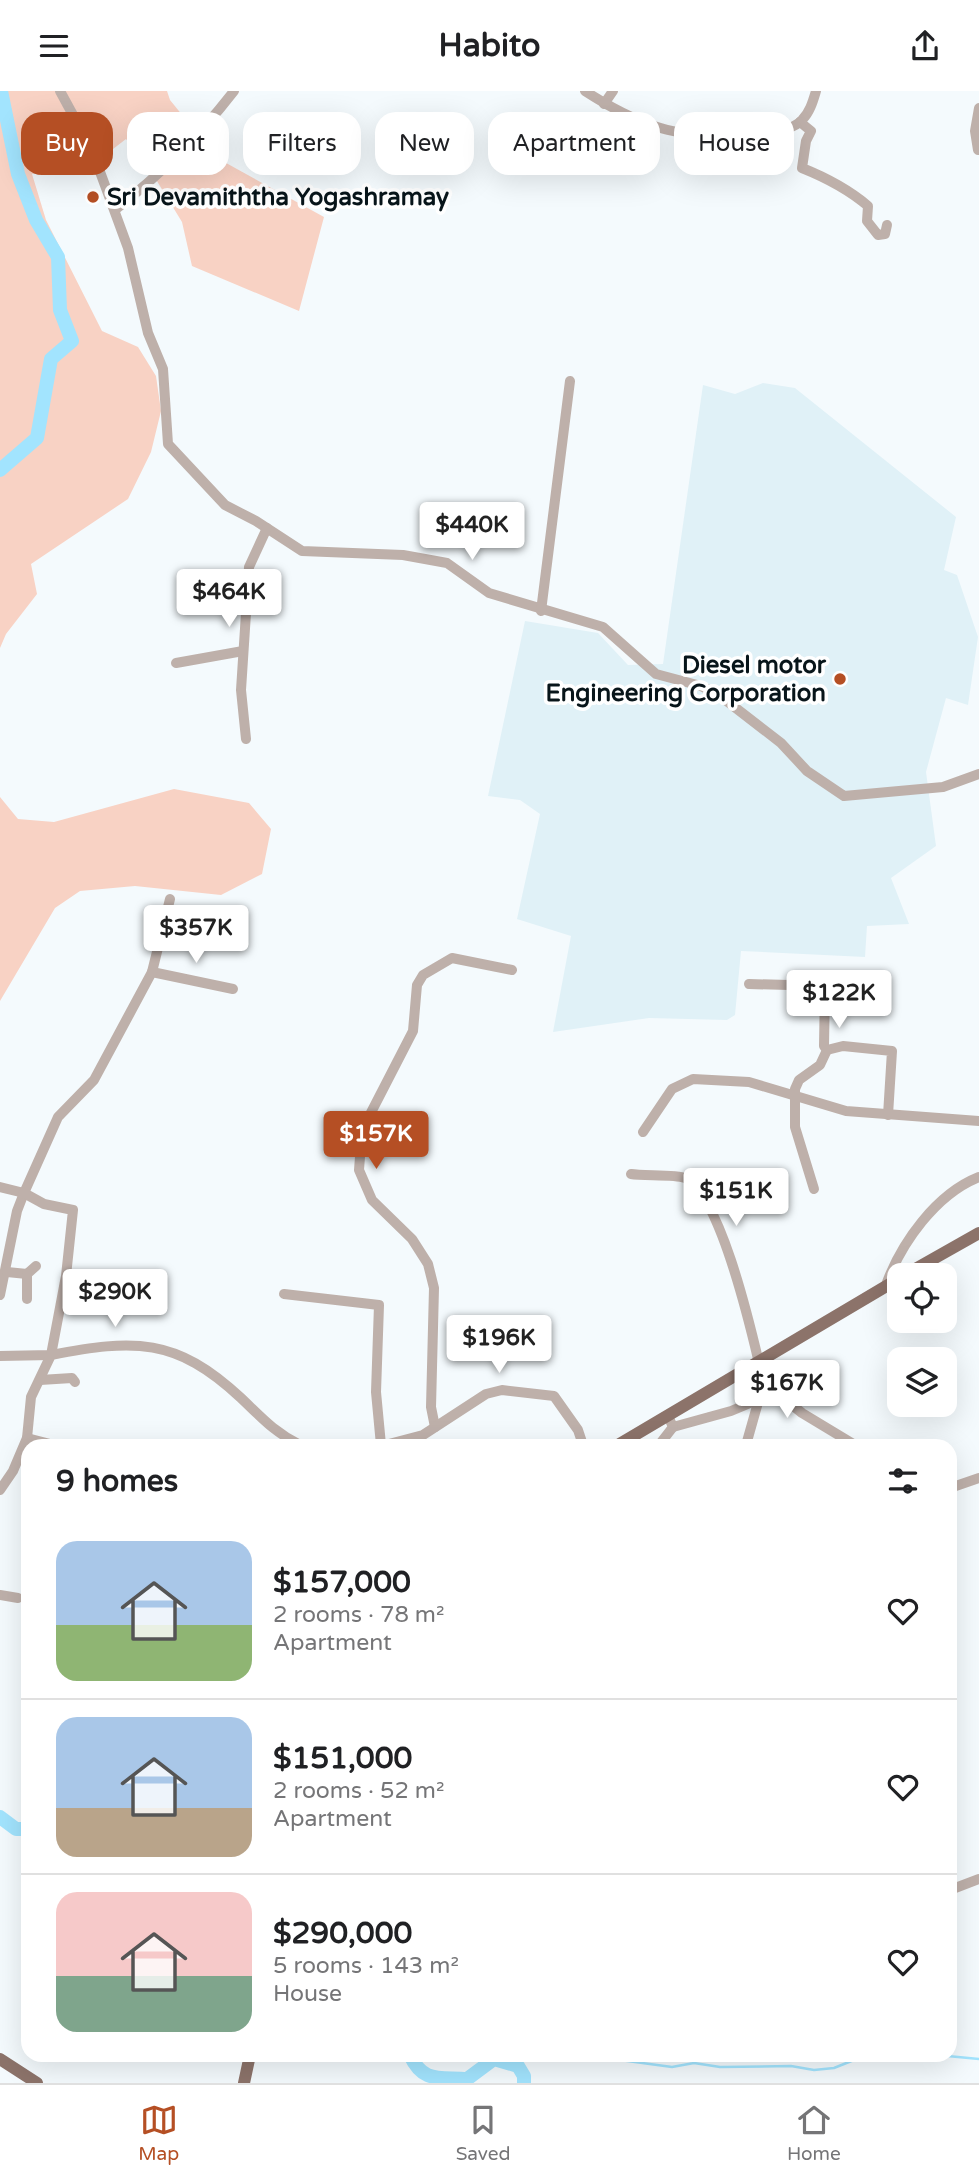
<!DOCTYPE html>
<html lang="en">
<head>
<meta charset="utf-8">
<style>
	:root { --surface:#fff; --page:#f6f6f6; --text:#202124; --muted:#757577; --line:#e0e0e0; --accent:#b54f24 }
	body { margin:0; font-family:"Varela Round",sans-serif; background:var(--page); color:var(--text); height:100vh; display:flex; flex-direction:column; font-size:26px; white-space:nowrap }
	* { box-sizing:border-box; margin:0 }
	p { font-size:23px; color:var(--muted) }
	.icon { flex:none; width:38px; height:38px; fill:none; stroke:currentColor; stroke-width:2; stroke-linecap:round; stroke-linejoin:round }
	.map { position:relative; flex:1; overflow:hidden }
	.drawer { position:absolute; left:21px; top:1348px; width:936px; height:623px; display:flex; flex-direction:column; background:var(--surface); border-radius:21px; box-shadow:0 7px 28px #0002 }
	.drawer>* { flex:none }
	.banner { position:absolute; left:21px; top:21px; width:938px; height:63px; display:flex; gap:14px }
	.controls { position:absolute; left:887px; top:1172px; display:grid; gap:14px }
	.controls a { display:grid; place-items:center; width:70px; height:70px; border-radius:14px; background:var(--surface); box-shadow:0 7px 28px #0002; font-size:35px }
	.price { position:absolute; translate:-50% -60px; padding:0 16px; border-radius:7px; background:#fff; color:#222; font-size:23px; line-height:46px; filter:drop-shadow(0 2px 4px #0008) }
	.price::after { content:''; position:absolute; left:50%; top:42px; width:21px; height:16px; margin-left:-10px; background:inherit; clip-path:polygon(0 0,100% 0,50% 100%) }
	.price.selected { background:var(--accent); color:#fff }
	ul { padding:0; list-style:none }
	li { display:flex; align-items:center; gap:21px; height:175px; padding:0 35px }
	li+li { border-top:2px solid var(--line) }
	li span { display:grid; place-items:center; flex:none; width:196px; height:140px; border-radius:21px; color:#555 }
	li>.icon { margin-inline-start:auto }
	span .icon { width:84px; height:84px; fill:#fffc; stroke-width:1 }
	li b { font-size:30px }
	h2 { display:flex; justify-content:space-between; align-items:center; height:84px; padding:0 35px; font-size:30px }
	.tag { padding:0 24px; border-radius:21px; background:var(--surface); box-shadow:0 7px 28px #0002; font-size:24px; line-height:63px }
	.tag.selected { background:var(--accent); color:#fff }
	header { display:flex; justify-content:space-between; align-items:center; height:91px; padding:0 35px; background:var(--surface); font-size:32px; font-weight:700 }
	.tabs { display:flex; justify-content:space-around; align-items:center; height:98px; border-top:2px solid var(--line); background:var(--surface); font-size:19px; color:var(--muted) }
	.tabs a { display:grid; justify-items:center; gap:4px }
	.tabs .selected { color:var(--accent) }
	.map>svg:first-child { display:block }
	.built { fill:#e0f1f7 }
	.green { fill:#f8d2c4 }
	.lines { fill:none; stroke-linecap:round; stroke-linejoin:round }
	.stream { stroke:#a2e4fe; stroke-width:2.5 }
	.river { stroke:#a2e4fe; stroke-width:14 }
	.minor { stroke:#beb0aa; stroke-width:10 }
	.major { stroke:#8c736a; stroke-width:12 }
	.poi-dot { fill:#b54f24; stroke:#fff; stroke-width:2.5 }
	.labels { text-anchor:middle; dominant-baseline:central; stroke-width:7; stroke-linejoin:round; paint-order:stroke }
	.poi-label { font-size:24px; font-weight:bold; fill:#08151a; stroke:#fff; text-anchor:start }
</style>
</head>
<body>
<header><svg class="icon" aria-label="menu" viewBox="0 0 24 24"><path d="M4 6h16M4 12h16M4 18h16"/></svg>Habito<svg class="icon" aria-label="share" viewBox="0 0 24 24"><path d="M12 15V3M7 8l5-5 5 5M5 13v7h14v-7"/></svg></header>
<div class="map">
<svg width="979" height="1992" viewBox="0 0 979 1992">
	<rect width="100%" height="100%" fill="#f4fafd"/>
	<path class="built" d="M763,292l32,5 161,129 -12,53 13,5 21,62 -10,68 -22,-7 -20,74 10,74 -45,32 18,46 -42,2 -2,31 -124,-6 -6,64 -8,5 -78,-2 -96,14 18,-96 -54,-17 23,-105 -20,-14 -32,-4 37,-175 73,12 30,32 35,-1 40,-279 32,9z"/>
	<g class="green">
		<path d="M0,0h167l3,9 47,58 107,59 -25,94 -107,-45 -10,-44 -30,-49 -26,-34 -22,17 -16,-38 -15,9 14,31 -55,16 14,46 56,111 36,16 18,29 5,35 -10,41 -23,47 -97,65 6,30 -31,40 -6,14z"/>
		<path d="M174,698l75,14 22,26 -9,45 -41,21 -86,-9 -55,5 -25,17 -55,93v-204l18,22 36,3z"/>
	</g>
	<g class="lines">
		<g class="stream">
			<path d="M612,1964l8,5 52,7 22,-4 26,4 71,-1 23,4 20,-2 30,-12 35,3 12,-4"/>
			<path d="M937,1964l42,4"/>
		</g>
		<g class="river">
			<path d="M0,379l37,-32 14,-79 21,-18 -12,-31 -2,-53 -22,-37 -18,-46 -17,-83"/>
			<path d="M0,1726l16,12h12"/>
			<path d="M410,1964c13,28 28,22 57,24l27,-20 24,7 6,10v7"/>
		</g>
		<g class="minor">
			<path d="M60,0l32,59 36,98 20,85 15,36 5,75 57,61 31,16 46,30 101,4 44,8 42,30 114,34 53,47 45,12 18,9 62,48 26,28 37,25 99,-9 36,-13"/>
			<path d="M585,0c60,39 101,50 172,43 13,-1 36,-4 45,-14 8,-8 11,-19 14,-29"/>
			<path d="M604,13l9,-13"/>
			<path d="M800,31l11,9 -5,10 -4,27c25,10 46,21 66,38l-1,15 11,14 7,-1 2,-9"/>
			<path d="M978,59l-3,-19 4,-23"/>
			<path d="M116,118c44,-34 84,-74 118,-118"/>
			<path d="M541,520l29,-230"/>
			<path d="M176,572l67,-12"/>
			<path d="M246,648l-5,-49 8,-123 18,-39"/>
			<path d="M160,844l72,9"/>
			<path d="M152,881l81,17"/>
			<path d="M749,893l76,2 -1,60 3,4 16,-4 49,5 -4,64"/>
			<path d="M643,1041l29,-43 21,-10 56,3 97,29 133,10"/>
			<path d="M631,1083c12,2 45,0 54,4 35,17 65,147 74,185"/>
			<path d="M0,1096l24,6 -7,18 -17,84"/>
			<path d="M814,1098l-19,-62v-38l4,-9 21,-15 7,-15"/>
			<path d="M7,1181l20,2 9,-8"/>
			<path d="M886,1194c15,-42 50,-91 93,-108"/>
			<path d="M284,1203l95,11 -3,87 5,53"/>
			<path d="M27,1208v-25"/>
			<path d="M0,1265l51,-1 15,-79 7,-66 -29,-6 -20,-11 34,-76 36,-37 58,-108 18,-73"/>
			<path d="M767,1268l9,33 26,21 53,32"/>
			<path d="M40,1289l32,-2 3,4"/>
			<path d="M668,1325l5,11 58,-16 45,-19"/>
			<path d="M435,1336l-4,-20 3,-119 -6,-24 -16,-25 -40,-39 -13,-30 3,-40 51,-99 4,-46 6,-10 29,-17 60,12"/>
			<path d="M27,1347l27,7"/>
			<path d="M385,1354l38,-10 63,-41 16,-4 52,6 24,34 5,15"/>
			<path d="M659,1354l14,-18"/>
			<path d="M746,1354l13,-46"/>
			<path d="M950,1397l29,-10"/>
			<path d="M0,1399l13,-19 14,-33 4,-41 20,-42c83,-16 125,-18 190,43 21,20 33,34 59,47"/>
			<path d="M0,1504l18,3"/>
			<path d="M950,1799l29,-11"/>
		</g>
		<g class="major">
			<path d="M903,1185l76,-43"/>
			<path d="M618,1354l282,-167"/>
			<path d="M0,1968l37,24"/>
			<path d="M244,1992l6,-28"/>
		</g>
	</g>
	<g class="poi-dot">
		<circle cx="93" cy="106" r="7"/>
		<circle cx="840" cy="588" r="7"/>
	</g>
	<g class="labels">
		<g class="poi-label">
			<text x="107" y="106">Sri Devamiththa Yogashramay</text>
			<text x="826" y="574" text-anchor="end">Diesel motor<tspan x="826" dy="28">Engineering Corporation</tspan></text>
		</g>
	</g>
</svg>
<div class="controls">
<a><svg class="icon" aria-label="locate" viewBox="0 0 24 24"><circle cx="12" cy="12" r="6"/><path d="M12 2v4M12 18v4M2 12h4M18 12h4"/></svg></a>
<a><svg class="icon" aria-label="layers" viewBox="0 0 24 24"><path d="M12 4l9 5-9 5-9-5zM3 14l9 5 9-5"/></svg></a>
</div>
<b class="price" style="left:472px;top:471px">$440K</b>
<b class="price" style="left:229px;top:538px">$464K</b>
<b class="price" style="left:196px;top:874px">$357K</b>
<b class="price" style="left:839px;top:939px">$122K</b>
<b class="price selected" style="left:376px;top:1080px">$157K</b>
<b class="price" style="left:736px;top:1137px">$151K</b>
<b class="price" style="left:115px;top:1238px">$290K</b>
<b class="price" style="left:499px;top:1284px">$196K</b>
<b class="price" style="left:787px;top:1329px">$167K</b>
<div class="banner">
<a class="tag selected">Buy</a>
<a class="tag">Rent</a>
<a class="tag">Filters</a>
<a class="tag">New</a>
<a class="tag">Apartment</a>
<a class="tag">House</a>
</div>
<section class="drawer">
<h2>9 homes<svg class="icon" aria-label="filters" viewBox="0 0 24 24"><path d="M4 7h16M4 17h16"/><circle cx="9" cy="7" r="2"/><circle cx="15" cy="17" r="2"/></svg></h2>
<ul>
<li><span style="background:linear-gradient(#a9c7e8 60%,#8fb573 0)"><svg class="icon" aria-label="home" viewBox="0 0 24 24"><path d="M3 11l9-7 9 7M6 9v11h12V9"/></svg></span><div><b>$157,000</b><p>2 rooms · 78 m²</p><p>Apartment</p></div><svg class="icon" aria-label="heart" viewBox="0 0 24 24"><path d="M12 20l-8-8c-3-5 5-10 8-4 3-6 11-1 8 4z"/></svg></li>
<li><span style="background:linear-gradient(#a9c7e8 65%,#b9a48a 0)"><svg class="icon" aria-label="home" viewBox="0 0 24 24"><path d="M3 11l9-7 9 7M6 9v11h12V9"/></svg></span><div><b>$151,000</b><p>2 rooms · 52 m²</p><p>Apartment</p></div><svg class="icon" aria-label="heart" viewBox="0 0 24 24"><path d="M12 20l-8-8c-3-5 5-10 8-4 3-6 11-1 8 4z"/></svg></li>
<li><span style="background:linear-gradient(#f6c9c9 60%,#7fa58c 0)"><svg class="icon" aria-label="home" viewBox="0 0 24 24"><path d="M3 11l9-7 9 7M6 9v11h12V9"/></svg></span><div><b>$290,000</b><p>5 rooms · 143 m²</p><p>House</p></div><svg class="icon" aria-label="heart" viewBox="0 0 24 24"><path d="M12 20l-8-8c-3-5 5-10 8-4 3-6 11-1 8 4z"/></svg></li>
</ul>
</section>
</div>
<nav class="tabs">
<a class="selected"><svg class="icon" aria-label="map" viewBox="0 0 24 24"><path d="M3 6l6-2 6 2 6-2v14l-6 2-6-2-6 2zM9 4v14M15 6v14"/></svg>Map</a>
<a><svg class="icon" aria-label="saved" viewBox="0 0 24 24"><path d="M7 4h10v16l-5-4-5 4z"/></svg>Saved</a>
<a><svg class="icon" aria-label="home" viewBox="0 0 24 24"><path d="M3 11l9-7 9 7M6 9v11h12V9"/></svg>Home</a>
</nav>
</body>
</html>
